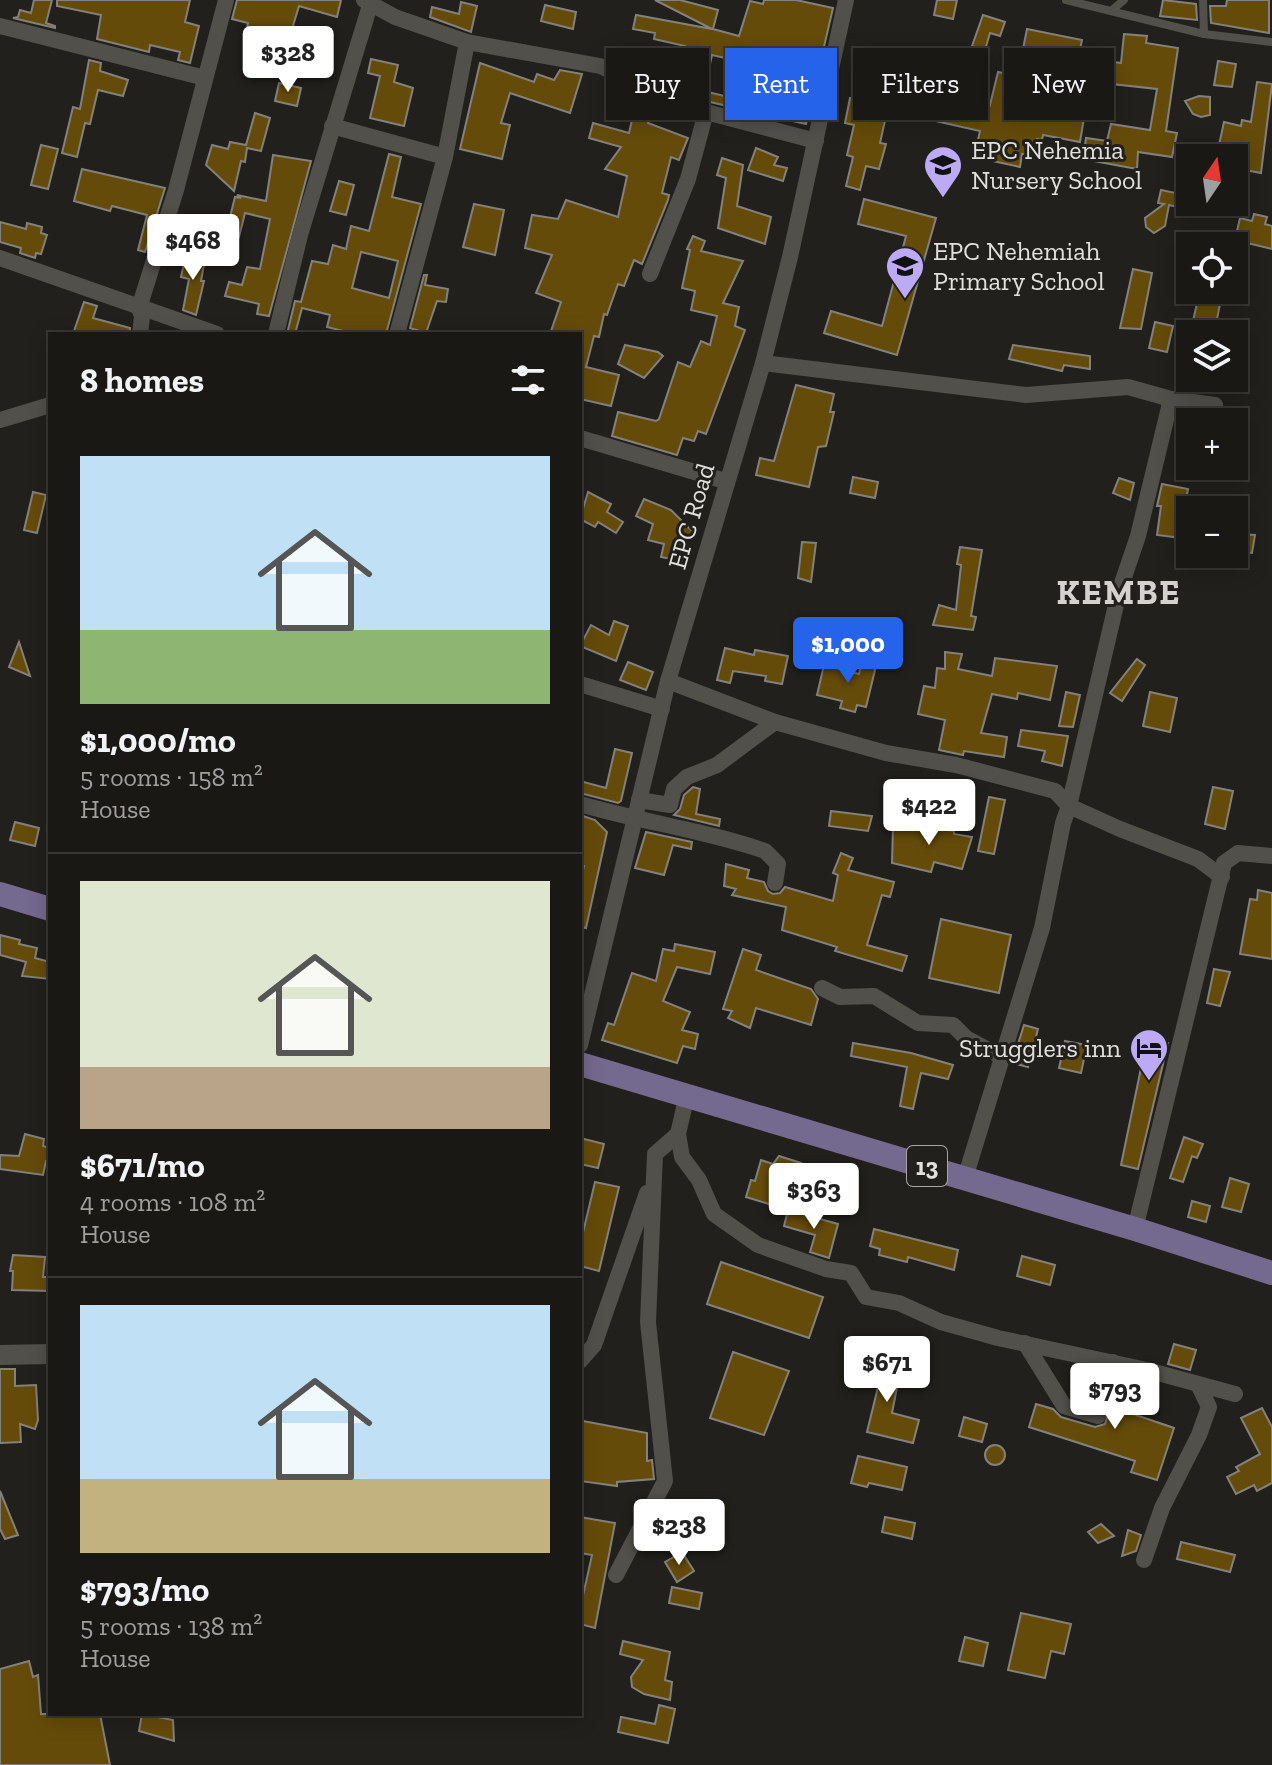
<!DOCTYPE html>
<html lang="en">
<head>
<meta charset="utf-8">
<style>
	:root { --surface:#1a1815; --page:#23211e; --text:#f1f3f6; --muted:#9fa0a0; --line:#383734; --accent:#2563eb }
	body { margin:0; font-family:"Zilla Slab",serif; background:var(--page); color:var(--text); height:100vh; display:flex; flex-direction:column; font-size:30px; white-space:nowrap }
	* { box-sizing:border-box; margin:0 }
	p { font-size:26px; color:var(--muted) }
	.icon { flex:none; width:44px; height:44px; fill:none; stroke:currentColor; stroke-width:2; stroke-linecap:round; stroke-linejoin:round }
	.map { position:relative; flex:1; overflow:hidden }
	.panel { position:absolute; left:48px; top:332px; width:534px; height:1384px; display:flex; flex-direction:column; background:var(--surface); border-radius:0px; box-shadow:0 4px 20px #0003,0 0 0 2px var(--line) }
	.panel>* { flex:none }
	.hud { position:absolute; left:606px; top:48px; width:546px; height:72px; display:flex; gap:16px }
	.needle { width:52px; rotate:13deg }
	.tools { position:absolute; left:1176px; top:144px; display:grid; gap:16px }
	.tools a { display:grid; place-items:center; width:72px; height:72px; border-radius:0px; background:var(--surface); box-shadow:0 4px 20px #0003,0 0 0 2px var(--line); font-size:40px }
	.price { position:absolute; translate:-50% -68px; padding:0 18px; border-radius:8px; background:#fff; color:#222; font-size:26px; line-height:52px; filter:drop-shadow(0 2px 4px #0008) }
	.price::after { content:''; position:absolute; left:50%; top:48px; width:24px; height:18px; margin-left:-12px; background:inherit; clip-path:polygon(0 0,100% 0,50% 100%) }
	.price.selected { background:var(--accent); color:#fff }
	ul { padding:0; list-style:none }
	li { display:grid; align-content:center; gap:16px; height:424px; padding:0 32px }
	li+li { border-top:2px solid var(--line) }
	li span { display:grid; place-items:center; height:248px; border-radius:0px; color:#555 }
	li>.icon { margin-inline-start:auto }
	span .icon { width:144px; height:144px; fill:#fffc; stroke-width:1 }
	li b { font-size:34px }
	h2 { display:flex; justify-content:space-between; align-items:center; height:96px; padding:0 32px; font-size:34px }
	.chip { padding:0 28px; border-radius:0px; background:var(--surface); box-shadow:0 4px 20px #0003,0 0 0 2px var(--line); font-size:28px; line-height:72px }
	.chip.selected { background:var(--accent); color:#fff }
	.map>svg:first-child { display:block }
	.building { fill:#654b0a; stroke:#83817c; stroke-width:2; fill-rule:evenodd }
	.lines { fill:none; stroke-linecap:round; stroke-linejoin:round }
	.service { stroke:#52504b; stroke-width:8 }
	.minor { stroke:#52504b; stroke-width:16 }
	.tertiary { stroke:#52504b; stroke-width:20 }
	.primary { stroke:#74698e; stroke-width:24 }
	.labels { text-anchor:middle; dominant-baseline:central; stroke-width:6; stroke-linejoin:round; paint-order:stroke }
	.shield { fill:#22201c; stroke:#a8a6a3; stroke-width:2 }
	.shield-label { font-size:24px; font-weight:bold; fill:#e2e0dd }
	.poi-label { font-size:26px; fill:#e2e0dd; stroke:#22201c; text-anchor:start }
	.street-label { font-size:26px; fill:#e2e0dd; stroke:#22201c }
	.district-label { font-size:34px; font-weight:bold; letter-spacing:2px; fill:#d5d2cd; stroke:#22201c }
</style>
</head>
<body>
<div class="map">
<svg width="1272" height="1765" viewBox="0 0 1272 1765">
	<rect width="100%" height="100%" fill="#22201c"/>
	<g class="building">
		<path d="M34,0h18l-6,23 9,3v2l-42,-10 5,-1 2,-7 11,3z"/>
		<path d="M57,0h133l-5,22 14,4 -9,37 -12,-3 2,-8 -30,-7 -1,7 -52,-13 4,-24 -44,-9z"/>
		<path d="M237,0h104l-4,17 -38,-11 -13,43 -41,-11 3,-15 -16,-4z"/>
		<path d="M655,0h25l38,10 -5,19 26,7 11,-35 13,3 1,-4h32l37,8 -27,116 -96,-22 -34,-15 9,-41 -31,-7 1,-6 -22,-4 3,-14 76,14zM712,55l65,15 -8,37 -65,-16z"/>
		<path d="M937,0h20l-4,19 -19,-4z"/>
		<path d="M1163,0l33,4 1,16 -37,-4z"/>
		<path d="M1227,0h42v33l-58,-10 -1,-17h16z"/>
		<path d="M461,2l16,4 -6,26 -41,-15 2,-10 27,7z"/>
		<path d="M545,5l31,7 -3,17 -32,-8z"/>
		<path d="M983,15l22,7 -5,14 -10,-3 -5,17 -13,-4z"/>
		<path d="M1027,29l55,11 -7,33 -28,-5 3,-13 -27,-6z"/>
		<path d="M1124,34l23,2 -1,7 32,5 -12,83 11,2 -5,24 -34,-5 -1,17 -54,-10 3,-21 21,3 4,-17 39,6 7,-41 -45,-5 2,-22 7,1z"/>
		<path d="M371,59l27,6 -4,17 19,6 -9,38 -34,-8 10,-42 -12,-3z"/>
		<path d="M89,60l12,3 -1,8 28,9 -5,16 -25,-6 -8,34 -5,-1 -8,34 -15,-4 11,-46 7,2z"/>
		<path d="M1218,61l18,3 -4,23 -18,-2z"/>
		<path d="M894,62l49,11 2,-11 24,5 -1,5 22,33 8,-33 35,7 -2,27 53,12 -4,24 -37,-7 -1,5 -5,-1 -4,17 -11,-2 -2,13 -46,-10 6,-26 -49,-11 2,-10 -47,-10z"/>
		<path d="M480,63l54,19 3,-8 17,6 6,-10 22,4 -12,39 -60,-20 -9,30 9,2 -8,34 -42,-10z"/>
		<path d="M1257,82l15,2 -11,89 -27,-5 3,-19 -18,-4 5,-23 17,4 1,-6 9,2z"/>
		<path d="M279,83l22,5 -4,18 -22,-5z"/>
		<path d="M621,87l32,14 -5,22 40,15 -9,22 -8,-3 -9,36 7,2 -1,5 -26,64 -8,-4 -10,26 -6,-2 -11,31 -3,-1 -5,23 -5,-1 -8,31 33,8 -8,31 -31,-7v-65h-30l11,-32 -25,-9 16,-38 -27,-7 7,-33 26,4 8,-19 52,17 9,-41 -22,-7 16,-22 -32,-9 4,-15 36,10 7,-31 -18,-4z"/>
		<path d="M1199,96l11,1v18l-9,2 -8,-3 -8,-13z"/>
		<path d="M850,98l38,9 -8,36 6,1 -7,25 -13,-3 -6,24 -14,-4 7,-29 -6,-2 7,-30 -9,-2z"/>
		<path d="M255,113l15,5 -9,33 -14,-3 -2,14 -4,-1 -7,30 -28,-26 6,-20 16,4 2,-7 16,3z"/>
		<path d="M41,145l17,4 -10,40 -17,-4z"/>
		<path d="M756,148l22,9 -4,8 13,3 -4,13 -35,-11z"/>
		<path d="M389,154l12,3 -9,40 29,7 -35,130h-31l-28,-7 3,-12 -28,-7 -7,26h-8l8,-33 6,1 11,-41 16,3 5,-19 13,4 5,-23 18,5zM361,252l37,9 -9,37 -37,-10z"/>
		<path d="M273,155l38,6 -42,155 -12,-2 2,-10 -34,-8 4,-14 13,3 5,-18 13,2 10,-50 -25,-6 -6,24 -13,-4 9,-36 6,1 -4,-3 29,6z"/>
		<path d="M722,158l21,7 -6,41 34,11 -6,27 -47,-16 8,-50 -9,-3z"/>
		<path d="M82,169l83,19 -20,64 -7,-2 9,-35 -35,-9 -2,5 -36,-10z"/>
		<path d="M339,181l15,4 -8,30 -16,-4z"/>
		<path d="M1161,190l29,6v14l-21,-5 -4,21 -11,7 -8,-6 -1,-9 19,-14 -6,-1z"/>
		<path d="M864,199l72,19 -39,137 -73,-22 7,-22 51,15 24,-90 -48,-12z"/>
		<path d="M474,204l30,6 -9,45 -32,-8z"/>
		<path d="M1254,214l13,3 -2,7 7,2v23l-37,-9 5,-22 12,3z"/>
		<path d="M0,222l26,7 1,-6 15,4 -1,6 6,2 -6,19 -5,-1 -1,5 -15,-5 1,-5 -21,-6z"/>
		<path d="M693,236l12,5 -4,10 42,10 -20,42 16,4 -4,19 10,4 -39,104 -8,-3 -4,10 -11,-3 -6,17 -65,-19 6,-24 38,9 3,-2 19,-57 12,5 11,-26 9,4 7,-29 -26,-6 4,-19 -13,-3 8,-38 -3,-1z"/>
		<path d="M186,254l19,5 -4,22h3l-8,34 -13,-5 6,-31 -8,-2z"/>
		<path d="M1133,269l19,4 -11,56 -21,-1z"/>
		<path d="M424,275h3l-2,10 23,4 -2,13 -9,-1 -11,32 -16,-5z"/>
		<path d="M1198,299l22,5 -6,30h-24z"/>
		<path d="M84,302l13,4 -4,12 37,10 -1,6h-56z"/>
		<path d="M1155,322l18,4 -6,26 -18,-4z"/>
		<path d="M625,345l33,7 5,4 -19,22 -26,-14z"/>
		<path d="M1013,345l77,11v13l-26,-4 -2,6 -53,-12z"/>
		<path d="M796,385l38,9 -4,18h4l-8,34 -8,1 -9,40 -53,-12 4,-17 14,3z"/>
		<path d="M853,477l25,5 -3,16 -25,-5z"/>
		<path d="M1119,478l15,5 -4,17 -17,-7z"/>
		<path d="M1162,484l26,5 -6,33 8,2v15l-33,-4 4,-29h-4z"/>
		<path d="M33,492l13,3 -9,38 -13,-3z"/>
		<path d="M588,492l23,12 -4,8 16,10 -7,11 -18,-11 -3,5 -15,-8z"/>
		<path d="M644,499l27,11 23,23 -10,9 -2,19 -21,-4 3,-13 -16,-4 5,-16 -17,-8z"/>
		<path d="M1238,534l17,1 -3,18 -18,-2z"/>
		<path d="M802,542l14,1 -5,39 -13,-4z"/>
		<path d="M960,547l22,3 -11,66 5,1 -3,13 -40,-5 6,-20 17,5 5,-45 -4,-1z"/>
		<path d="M614,621l14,5 -12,35 -36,-15 11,-21 18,10z"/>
		<path d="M19,642l11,34 -21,-9z"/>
		<path d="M725,648l29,7 1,-5 33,6 -6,28 -17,-3 1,-5 -33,-5 -3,12 -13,-3z"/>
		<path d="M945,652l17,2 -4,15 34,7 3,-18 62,8 -7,34 -32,-7 -1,6 -25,-5 -11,39 26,4 -3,20 -40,-6 -1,4 -24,-5 6,-30 -27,-6 6,-28 11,2 2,-20 8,1z"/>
		<path d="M863,658l14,4 -11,45 -9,-2 -2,7 -15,-4 2,-7 -25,-6 7,-30 35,9z"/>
		<path d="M1137,659l8,6 -23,36 -12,-8z"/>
		<path d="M628,662l25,10 -7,18 -26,-10z"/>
		<path d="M1066,692l14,3 -7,32 -14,-1z"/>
		<path d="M1150,692l27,6 -7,34 -27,-6z"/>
		<path d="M1021,730l47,6 -6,30 -20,-5 3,-10 -27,-5z"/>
		<path d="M615,749l17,4 -11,48 -3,2 -38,-10v-12l26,7z"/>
		<path d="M693,787l7,2 -4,25 24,5 -1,7 -45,-11 6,-6 4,-14z"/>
		<path d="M1213,787l20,4 -8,38 -20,-5z"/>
		<path d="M989,797l16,3 -11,54 -16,-3z"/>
		<path d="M831,811l41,5 -4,15 -39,-5z"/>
		<path d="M580,815l15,5 12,12 -21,96 -6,-1v-45l4,-16 -4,-1z"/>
		<path d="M15,822l24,6 -4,18 -25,-6z"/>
		<path d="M907,824l47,7v3l18,3 -10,32 -28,-7 -3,10 -39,-9 1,-36 13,1z"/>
		<path d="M646,832l46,10 -1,7 -18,-4 -9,30 -29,-7z"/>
		<path d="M841,853l12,5 -5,12 46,12 -4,15 -8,-2 -15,50 40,11 -5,15 -67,-20 2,-4 -55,-17 4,-23 -54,-12 4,-6 -12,-3 2,-22 23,6 -2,8 17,4 4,9 5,3 7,-1 5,-6 48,14 5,-26 -5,-2z"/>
		<path d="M1258,890l14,3v66l-32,-5 10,-55 7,1z"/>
		<path d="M941,919l70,16 -12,58 -70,-15z"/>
		<path d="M0,935l20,5 -1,4 18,4 -2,10 15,4v17l-28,-3 4,-14 -26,-7z"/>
		<path d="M675,944l40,8 -5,22 -33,-7 -14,34 27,11 -8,18 16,4 -3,15 -12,-3 -6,17 -75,-23 6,-17 6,2 18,-52 24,8 7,-32 11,2z"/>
		<path d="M743,949l18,6 -5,15 55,19 7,10 -7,26 -55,-17 -6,20 -22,-10 4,-7 -9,-2z"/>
		<path d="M1214,969l16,3 -10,34 -13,-3z"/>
		<path d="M1024,1025l14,4 -10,38 -16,-4z"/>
		<path d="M1147,1039l21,4 -30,126 -17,-4z"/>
		<path d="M1065,1041l22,4 -6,28 -22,-5z"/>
		<path d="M853,1043l58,10 42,12 -5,14 -27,-6 -8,36 -13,-3 7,-39 -56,-11z"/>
		<path d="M25,1134l19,5 -1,7 7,2v13h-4l-3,14 -43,-6v-14l19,1z"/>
		<path d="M1184,1137l19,7 -6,14 -5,-2 -9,26 -13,-4z"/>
		<path d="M580,1138l24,6 -6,24 -18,-4z"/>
		<path d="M779,1156l22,7 -4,12 -7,-2 -11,34 -33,-10 5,-17 4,1 6,-21 12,4z"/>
		<path d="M1230,1178l19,6 -8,28 -19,-5z"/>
		<path d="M595,1182l24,5 -20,84 -19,-5v-21z"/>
		<path d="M1192,1201l18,5 -4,16 -18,-5z"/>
		<path d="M788,1210l50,14 -9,34 -19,-6 5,-17 -31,-9z"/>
		<path d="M874,1229l84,21 -4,20 -46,-13 -1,5 -28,-7 1,-6 -10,-3z"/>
		<path d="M13,1255l32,2 -2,20h7v14l-38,-1 1,-19h-3z"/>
		<path d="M1022,1256l33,9 -5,20 -33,-9z"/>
		<path d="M721,1262l102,35 -14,41 -102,-34z"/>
		<path d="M1174,1344l22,6 -6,20 -22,-6z"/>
		<path d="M733,1352l56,19 -25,64 -54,-17z"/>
		<path d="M866,1361l35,6 -9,46 27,7 -6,23 -46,-11 11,-45 -16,-3z"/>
		<path d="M0,1369h15v17l21,-1 2,35 -3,9 -15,-5 1,18 -21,1z"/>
		<path d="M1121,1376l22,5 -10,33 41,14 -17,52 -26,-8 4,-11 -106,-34 7,-23 17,5 8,8 34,10 10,-3z"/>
		<path d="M1262,1408l10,19v56l-15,8 -3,-6 -18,9 -9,-17 12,-6 -3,-4 24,-13 -19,-36z"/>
		<path d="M964,1417l23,7 -5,18 -23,-6z"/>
		<path d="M583,1421l64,12v28l5,-1 2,19 -37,3v4l-37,-5z"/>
		<circle cx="995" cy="1455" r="10"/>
		<path d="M858,1456l49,11 -5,23 -33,-7 -2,4 -16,-4z"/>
		<path d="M0,1491l18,44 -13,4 -5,-10z"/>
		<path d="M671,1514l40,8 -2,14 -42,-5z"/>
		<path d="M580,1517l35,6 -20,105 -15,-4v-15l12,-54 -12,-2z"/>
		<path d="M885,1517l30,6 -3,16 -30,-7z"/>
		<path d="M1101,1524l13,12 -16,7 -10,-11z"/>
		<path d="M1128,1530l13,5 -5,16 -14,5z"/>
		<path d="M1181,1542l54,13 -5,17 -53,-13z"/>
		<path d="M682,1552l12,19 -17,11 -12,-20z"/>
		<path d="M672,1587l30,6 -3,16 -30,-6z"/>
		<path d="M1021,1613l50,11 -7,30 -13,-3 -6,27 -37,-8z"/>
		<path d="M965,1637l23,6 -5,23 -24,-5z"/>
		<path d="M623,1641l47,11 -5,28 7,2 -2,18 -26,-6 -12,-7 -1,-10 12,-17 -23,-6z"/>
		<path d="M29,1661l4,16 5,-2 3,39h59l10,51h-110v-96z"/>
		<path d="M659,1705l16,4 -7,34 -50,-11 3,-15 34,7z"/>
		<path d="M142,1714l31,6 1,21 -35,-10z"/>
	</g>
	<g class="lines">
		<g class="service">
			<path d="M1066,0l138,34 68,8"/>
			<path d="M1203,0l1,34"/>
			<path d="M1111,11l13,-11"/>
		</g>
		<g class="minor">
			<path d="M364,0l31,17 72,25 133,24 106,46 110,29"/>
			<path d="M0,26l205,52"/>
			<path d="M332,126l113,31"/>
			<path d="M0,258l217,76"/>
			<path d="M650,274l38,-95 18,-67"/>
			<path d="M140,334l2,-18 -3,-8 37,-118 50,-190"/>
			<path d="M276,334l24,-99 71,-233"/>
			<path d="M397,334l48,-177 22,-115"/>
			<path d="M763,363l263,32 102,-8 43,12 44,6"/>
			<path d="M0,420l50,-15"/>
			<path d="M580,438l145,43"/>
			<path d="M668,681l107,41 111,31 70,12 99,26 14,15 50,-214 19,-56 33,-137"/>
			<path d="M580,684l82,25"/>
			<path d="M639,800l31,5 4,-16 13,-12 30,-12 58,-43"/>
			<path d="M580,804c61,18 124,26 185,47l13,13 -3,19"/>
			<path d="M822,988l18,9 34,-1 44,27 35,2 13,13 36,19"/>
			<path d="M580,1045l88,-364 95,-318 27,-106 56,-257"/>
			<path d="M687,1095l-9,39 4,23 17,23 15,34 44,31 68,24 25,4 15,24 33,6 42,19 57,16 149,32 88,24"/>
			<path d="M965,1178l77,-250 21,-105 6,-17 51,23 78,30 24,18"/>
			<path d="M1135,1229l89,-366 14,-10 34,3"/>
			<path d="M1025,1343l39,63 34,10 15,-54"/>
			<path d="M580,1361l14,-16 53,-152"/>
			<path d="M1144,1560l18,-52 37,-73 10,-28 -10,-21"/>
			<path d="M616,1575l49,-94 -17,-159 7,-168 23,-20"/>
		</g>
		<path class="tertiary" d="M0,1355l50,-1"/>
		<g class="primary">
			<path d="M0,894l50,15"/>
			<path d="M580,1064l555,165 137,44"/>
		</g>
	</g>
	<defs>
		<g id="school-pin" transform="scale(2)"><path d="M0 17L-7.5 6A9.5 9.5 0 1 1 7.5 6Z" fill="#bcaaf5" stroke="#22201c"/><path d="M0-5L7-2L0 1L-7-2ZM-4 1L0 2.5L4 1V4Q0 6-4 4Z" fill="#111"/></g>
		<g id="hotel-pin" transform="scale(2)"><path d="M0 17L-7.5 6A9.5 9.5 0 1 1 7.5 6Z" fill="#bcaaf5" stroke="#22201c"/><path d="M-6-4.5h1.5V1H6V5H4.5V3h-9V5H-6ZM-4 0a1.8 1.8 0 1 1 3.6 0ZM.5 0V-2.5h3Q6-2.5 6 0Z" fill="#111"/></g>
	</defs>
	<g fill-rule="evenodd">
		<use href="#school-pin" x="943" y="165"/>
		<use href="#school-pin" x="905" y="266"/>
		<use href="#hotel-pin" x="1149" y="1048"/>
	</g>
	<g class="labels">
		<rect class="shield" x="907" y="1146" width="40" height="40" rx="6"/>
		<g class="shield-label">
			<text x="927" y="1166">13</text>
		</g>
		<g class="poi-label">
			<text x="971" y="150">EPC Nehemia<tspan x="971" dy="30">Nursery School</tspan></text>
			<text x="933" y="251">EPC Nehemiah<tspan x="933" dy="30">Primary School</tspan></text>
			<text x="1121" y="1048" text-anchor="end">Strugglers inn</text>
		</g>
		<g class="street-label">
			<text transform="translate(691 516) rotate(-74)">EPC Road</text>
		</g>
		<g class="district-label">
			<text x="1119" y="592">KEMBE</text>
		</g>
	</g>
</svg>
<div class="tools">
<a><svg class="needle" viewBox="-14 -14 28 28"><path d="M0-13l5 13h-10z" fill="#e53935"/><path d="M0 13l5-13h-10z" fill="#9fa0a0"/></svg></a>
<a><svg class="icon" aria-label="locate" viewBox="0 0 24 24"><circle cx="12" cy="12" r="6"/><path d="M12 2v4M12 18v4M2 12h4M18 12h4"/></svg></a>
<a><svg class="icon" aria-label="layers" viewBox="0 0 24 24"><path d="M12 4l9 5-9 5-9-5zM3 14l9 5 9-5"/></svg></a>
<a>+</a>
<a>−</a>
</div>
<b class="price" style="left:288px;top:94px">$328</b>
<b class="price" style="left:193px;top:282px">$468</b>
<b class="price selected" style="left:848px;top:685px">$1,000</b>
<b class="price" style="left:929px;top:847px">$422</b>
<b class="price" style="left:814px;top:1231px">$363</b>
<b class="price" style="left:887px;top:1404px">$671</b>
<b class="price" style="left:1115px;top:1431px">$793</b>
<b class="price" style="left:679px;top:1567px">$238</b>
<div class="hud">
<a class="chip">Buy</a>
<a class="chip selected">Rent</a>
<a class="chip">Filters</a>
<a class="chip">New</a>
</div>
<section class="panel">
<h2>8 homes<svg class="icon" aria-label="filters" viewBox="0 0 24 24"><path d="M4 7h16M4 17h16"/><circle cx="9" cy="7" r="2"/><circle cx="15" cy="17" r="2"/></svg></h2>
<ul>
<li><span style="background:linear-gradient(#bfe0f5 70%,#8fb573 0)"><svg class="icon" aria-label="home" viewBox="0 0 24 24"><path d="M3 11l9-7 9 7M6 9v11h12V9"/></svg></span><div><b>$1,000/mo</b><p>5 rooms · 158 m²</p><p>House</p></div></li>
<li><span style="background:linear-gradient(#dfe7d0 75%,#b9a48a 0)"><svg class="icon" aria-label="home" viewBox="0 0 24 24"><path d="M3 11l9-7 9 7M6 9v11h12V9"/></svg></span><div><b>$671/mo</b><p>4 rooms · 108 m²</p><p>House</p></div></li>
<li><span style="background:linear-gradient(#bfe0f5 70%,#c2b280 0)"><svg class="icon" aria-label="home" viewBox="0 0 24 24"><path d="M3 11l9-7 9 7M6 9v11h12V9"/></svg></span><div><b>$793/mo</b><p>5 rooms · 138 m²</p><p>House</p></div></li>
</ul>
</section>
</div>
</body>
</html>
